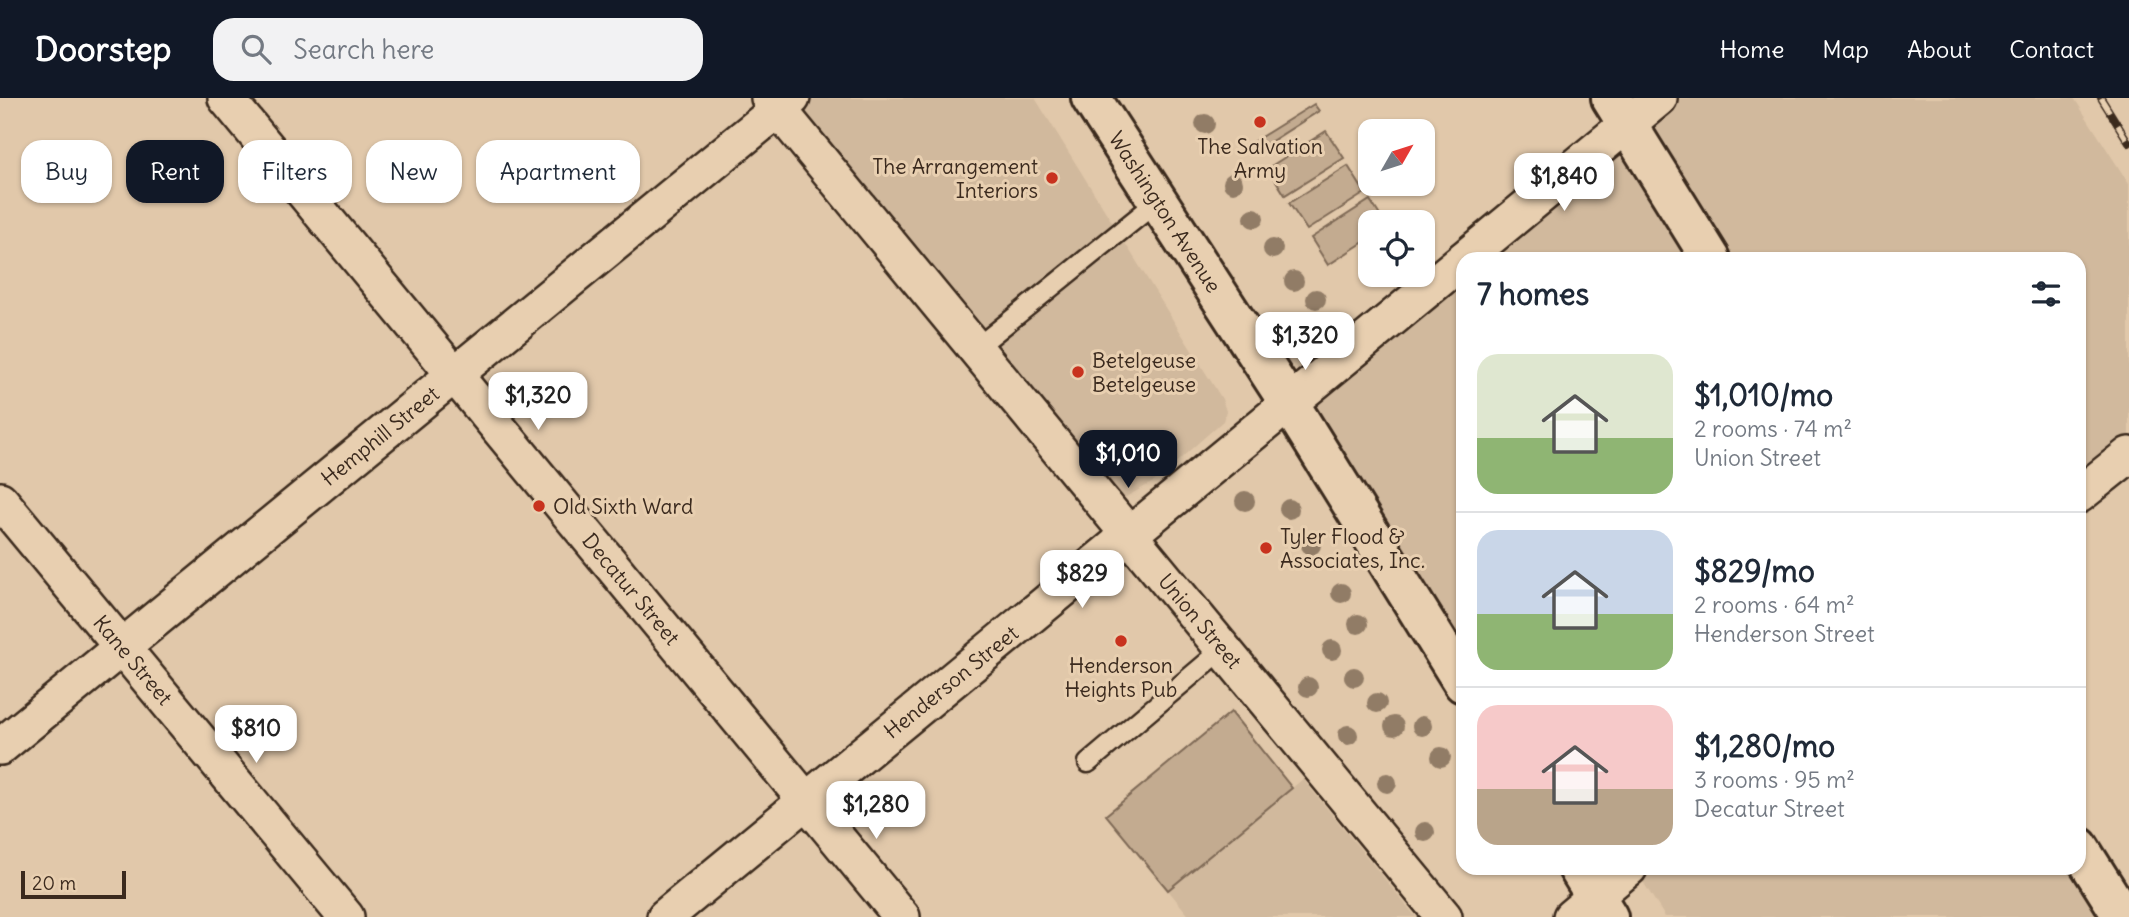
<!DOCTYPE html>
<html lang="en">
<head>
<meta charset="utf-8">
<style>
	:root { --surface:#fff; --page:#f2f2f3; --text:#1f2937; --muted:#747a83; --line:#e0e1e3; --accent:#111827 }
	body { margin:0; font-family:Delius,sans-serif; background:var(--page); color:var(--text); height:100vh; display:flex; flex-direction:column; font-size:26px; white-space:nowrap }
	* { box-sizing:border-box; margin:0 }
	p { font-size:23px; color:var(--muted) }
	.icon { flex:none; width:38px; height:38px; fill:none; stroke:currentColor; stroke-width:2; stroke-linecap:round; stroke-linejoin:round }
	.map { position:relative; flex:1; overflow:hidden }
	.panel { position:absolute; left:1456px; top:154px; width:630px; height:623px; display:flex; flex-direction:column; background:var(--surface); border-radius:21px; box-shadow:0 2px 5px #0004 }
	.panel>* { flex:none }
	.banner { position:absolute; left:21px; top:42px; width:665px; height:63px; display:flex; gap:14px }
	.needle { width:46px; rotate:51deg }
	.buttons { position:absolute; left:1358px; top:21px; display:grid; gap:14px }
	.buttons a { display:grid; place-items:center; width:77px; height:77px; border-radius:14px; background:var(--surface); box-shadow:0 2px 5px #0004; font-size:35px }
	.scale { position:absolute; left:21px; bottom:18px; width:105px; box-sizing:border-box; padding-left:7px; border:4px solid #3b2a1e; border-top:0; font-size:19px; line-height:24px; white-space:nowrap; color:#3b2a1e; -webkit-text-stroke:5px #e8cfb0; paint-order:stroke }
	.price { position:absolute; translate:-50% -60px; padding:0 16px; border-radius:14px; background:#fff; color:#222; font-size:23px; line-height:46px; filter:drop-shadow(0 2px 4px #0008) }
	.price::after { content:''; position:absolute; left:50%; top:42px; width:21px; height:16px; margin-left:-10px; background:inherit; clip-path:polygon(0 0,100% 0,50% 100%) }
	.price.current { background:var(--accent); color:#fff }
	ul { padding:0; list-style:none }
	li { display:flex; align-items:center; gap:21px; height:175px; padding:0 21px }
	li+li { border-top:2px solid var(--line) }
	li span { display:grid; place-items:center; flex:none; width:196px; height:140px; border-radius:21px; color:#555 }
	li>.icon { margin-inline-start:auto }
	span .icon { width:84px; height:84px; fill:#fffc; stroke-width:1 }
	li b { font-size:30px }
	h2 { display:flex; justify-content:space-between; align-items:center; height:84px; padding:0 21px; font-size:30px }
	.chip { padding:0 24px; border-radius:21px; background:var(--surface); box-shadow:0 2px 5px #0004; font-size:24px; line-height:63px }
	.chip.current { background:var(--accent); color:#fff }
	header { display:flex; align-items:center; gap:42px; box-sizing:border-box; height:98px; padding:0 35px; background:var(--accent); color:#fff }
	header strong { font-size:33px }
	nav { display:flex; gap:38px; margin-inline-start:auto; font-size:24px }
	.search { width:490px; height:63px; background:var(--page); display:flex; align-items:center; gap:18px; box-sizing:border-box; padding:0 24px; border-radius:21px; color:var(--muted); font-size:26px }
	.map>svg:first-child { display:block }
	.built { fill:#d1b99d }
	.green { fill:#c3ab90; stroke:#7f6a57; stroke-width:2 }
	.lines { fill:none; stroke-linecap:round; stroke-linejoin:round }
	.lane-casing { stroke:#3b2a1e; stroke-width:23 }
	.street-casing { stroke:#3b2a1e; stroke-width:40 }
	.secondary-casing { stroke:#3b2a1e; stroke-width:44 }
	.lane { stroke:#e8cfb0; stroke-width:18 }
	.street { stroke:#e8cfb0; stroke-width:35 }
	.secondary { stroke:#e8cfb0; stroke-width:38 }
	.rail-casing { stroke:#3b2a1e; stroke-width:8 }
	.rail { stroke:#e8cfb0; stroke-width:5; stroke-dasharray:16; stroke-linecap:butt }
	.tree { fill:#917c66 }
	.poi-dot { fill:#c8321e; stroke:#e8cfb0; stroke-width:2.5 }
	.labels { text-anchor:middle; dominant-baseline:central; stroke-width:6; stroke-linejoin:round; paint-order:stroke }
	.poi-label { font-size:21px; fill:#3b2a1e; stroke:#e8cfb0; text-anchor:start }
	.street-label { font-size:21px; fill:#3b2a1e; stroke:#e8cfb0 }
</style>
</head>
<body>
<header>
<strong>Doorstep</strong>
<div class="search"><svg class="icon" aria-label="search" viewBox="0 0 24 24"><circle cx="10" cy="10" r="6"/><path d="M15 15l6 6"/></svg>Search here</div>
<nav><a>Home</a><a>Map</a><a>About</a><a>Contact</a></nav>
</header>
<div class="map">
<svg width="2129" height="819" viewBox="0 0 2129 819">
	<rect width="100%" height="100%" fill="#e1c8aa"/>
	<filter id="ink" filterUnits="userSpaceOnUse"><feTurbulence type="fractalNoise" baseFrequency=".0143" numOctaves="2"/><feDisplacementMap in="SourceGraphic" scale="14" xChannelSelector="R" yChannelSelector="G"/><feConvolveMatrix kernelMatrix="1 2 1 2 8 2 1 2 1" color-interpolation-filters="sRGB"/></filter>
	<g filter="url(#ink)">
		<g class="built">
			<path d="M812,0h223l187,301 4,12 -3,10 -68,60 -29,16 -10,-3 -313,-380z"/>
			<path d="M1629,0h445l55,86v252l-50,41v-218h-349z"/>
			<path d="M1622,44l72,117h-212z"/>
			<path d="M1463,177v375l-155,-246z"/>
			<path d="M1303,681l113,138h-226l-22,-27z"/>
			<path d="M1651,770h415l31,49h-432l-25,-40z"/>
		</g>
		<g class="green">
			<path d="M1314,6l5,7 -66,42 -5,-8z"/>
			<path d="M1326,33l18,27 -59,37 -17,-27z"/>
			<path d="M1348,68l17,27 -58,37 -18,-27z"/>
			<path d="M1370,102l14,22h-14v16l-42,27 -17,-27z"/>
			<path d="M1231,614l61,76 -124,102 -62,-75z"/>
		</g>
		<g class="lines">
			<g class="lane-casing">
				<g id="lane">
					<path d="M975,251l183,-148"/>
					<path d="M1088,665l135,-114"/>
				</g>
			</g>
			<g class="street-casing">
				<g id="street">
					<path d="M226,0l676,819"/>
					<path d="M769,0l675,819"/>
					<path d="M1464,161l195,-161"/>
					<path d="M2079,397l50,-40"/>
					<path d="M0,402l346,417"/>
					<path d="M0,649l792,-649"/>
					<path d="M665,819l798,-657"/>
					<path d="M1571,819l58,-49"/>
				</g>
			</g>
			<g class="secondary-casing">
				<g id="secondary">
					<path d="M1091,0l198,305 174,280"/>
					<path d="M1611,0l100,161"/>
					<path d="M2079,749l44,70"/>
					<path d="M1578,770l30,49"/>
				</g>
			</g>
			<use href="#lane" class="lane"/>
			<use href="#street" class="street"/>
			<use href="#secondary" class="secondary"/>
			<g class="rail-casing">
				<path id="rail" d="M2101,0l28,45"/>
			</g>
			<use href="#rail" class="rail"/>
		</g>
		<g class="tree">
			<circle cx="1205" cy="26" r="10"/>
			<circle cx="1233" cy="85" r="10"/>
			<circle cx="1254" cy="120" r="10"/>
			<circle cx="1273" cy="151" r="10"/>
			<circle cx="1294" cy="183" r="10"/>
			<circle cx="1316" cy="201" r="10"/>
			<circle cx="1245" cy="403" r="10"/>
			<circle cx="1289" cy="411" r="10"/>
			<circle cx="1311" cy="447" r="10"/>
			<circle cx="1341" cy="495" r="10"/>
			<circle cx="1358" cy="526" r="10"/>
			<circle cx="1332" cy="552" r="10"/>
			<circle cx="1354" cy="579" r="10"/>
			<circle cx="1308" cy="589" r="10"/>
			<circle cx="1377" cy="605" r="10"/>
			<circle cx="1394" cy="628" r="10"/>
			<circle cx="1422" cy="628" r="10"/>
			<circle cx="1348" cy="637" r="10"/>
			<circle cx="1441" cy="659" r="10"/>
			<circle cx="1387" cy="685" r="10"/>
			<circle cx="1425" cy="734" r="10"/>
		</g>
	</g>
	<g class="poi-dot">
		<circle cx="1260" cy="24" r="7"/>
		<circle cx="1052" cy="80" r="7"/>
		<circle cx="1078" cy="274" r="7"/>
		<circle cx="539" cy="408" r="7"/>
		<circle cx="1266" cy="450" r="7"/>
		<circle cx="1121" cy="543" r="7"/>
	</g>
	<g class="labels">
		<g class="poi-label">
			<text x="1260" y="48" text-anchor="middle">The Salvation<tspan x="1260" dy="24">Army</tspan></text>
			<text x="1038" y="68" text-anchor="end">The Arrangement<tspan x="1038" dy="24">Interiors</tspan></text>
			<text x="1092" y="262">Betelgeuse<tspan x="1092" dy="24">Betelgeuse</tspan></text>
			<text x="553" y="408">Old Sixth Ward</text>
			<text x="1280" y="438">Tyler Flood &amp;<tspan x="1280" dy="24">Associates, Inc.</tspan></text>
			<text x="1121" y="567" text-anchor="middle">Henderson<tspan x="1121" dy="24">Heights Pub</tspan></text>
		</g>
		<g class="street-label">
			<text transform="translate(1165 114) rotate(57)">Washington Avenue</text>
			<text transform="translate(380 338) rotate(-39)">Hemphill Street</text>
			<text transform="translate(631 491) rotate(50)">Decatur Street</text>
			<text transform="translate(1200 523) rotate(50)">Union Street</text>
			<text transform="translate(133 562) rotate(50)">Kane Street</text>
			<text transform="translate(951 584) rotate(-39)">Henderson Street</text>
		</g>
	</g>
</svg>
<div class="buttons">
<a><svg class="needle" viewBox="-14 -14 28 28"><path d="M0-13l5 13h-10z" fill="#e53935"/><path d="M0 13l5-13h-10z" fill="#747a83"/></svg></a>
<a><svg class="icon" aria-label="locate" viewBox="0 0 24 24"><circle cx="12" cy="12" r="6"/><path d="M12 2v4M12 18v4M2 12h4M18 12h4"/></svg></a>
</div>
<div class="scale">20 m</div>
<b class="price" style="left:1564px;top:115px">$1,840</b>
<b class="price" style="left:1305px;top:274px">$1,320</b>
<b class="price" style="left:538px;top:334px">$1,320</b>
<b class="price current" style="left:1128px;top:392px">$1,010</b>
<b class="price" style="left:1082px;top:512px">$829</b>
<b class="price" style="left:256px;top:667px">$810</b>
<b class="price" style="left:876px;top:743px">$1,280</b>
<div class="banner">
<a class="chip">Buy</a>
<a class="chip current">Rent</a>
<a class="chip">Filters</a>
<a class="chip">New</a>
<a class="chip">Apartment</a>
</div>
<section class="panel">
<h2>7 homes<svg class="icon" aria-label="filters" viewBox="0 0 24 24"><path d="M4 7h16M4 17h16"/><circle cx="9" cy="7" r="2"/><circle cx="15" cy="17" r="2"/></svg></h2>
<ul>
<li><span style="background:linear-gradient(#dfe7d0 60%,#8fb573 0)"><svg class="icon" aria-label="home" viewBox="0 0 24 24"><path d="M3 11l9-7 9 7M6 9v11h12V9"/></svg></span><div><b>$1,010/mo</b><p>2 rooms · 74 m²</p><p>Union Street</p></div></li>
<li><span style="background:linear-gradient(#c9d6e8 60%,#8fb573 0)"><svg class="icon" aria-label="home" viewBox="0 0 24 24"><path d="M3 11l9-7 9 7M6 9v11h12V9"/></svg></span><div><b>$829/mo</b><p>2 rooms · 64 m²</p><p>Henderson Street</p></div></li>
<li><span style="background:linear-gradient(#f6c9c9 60%,#b9a48a 0)"><svg class="icon" aria-label="home" viewBox="0 0 24 24"><path d="M3 11l9-7 9 7M6 9v11h12V9"/></svg></span><div><b>$1,280/mo</b><p>3 rooms · 95 m²</p><p>Decatur Street</p></div></li>
</ul>
</section>
</div>
</body>
</html>
